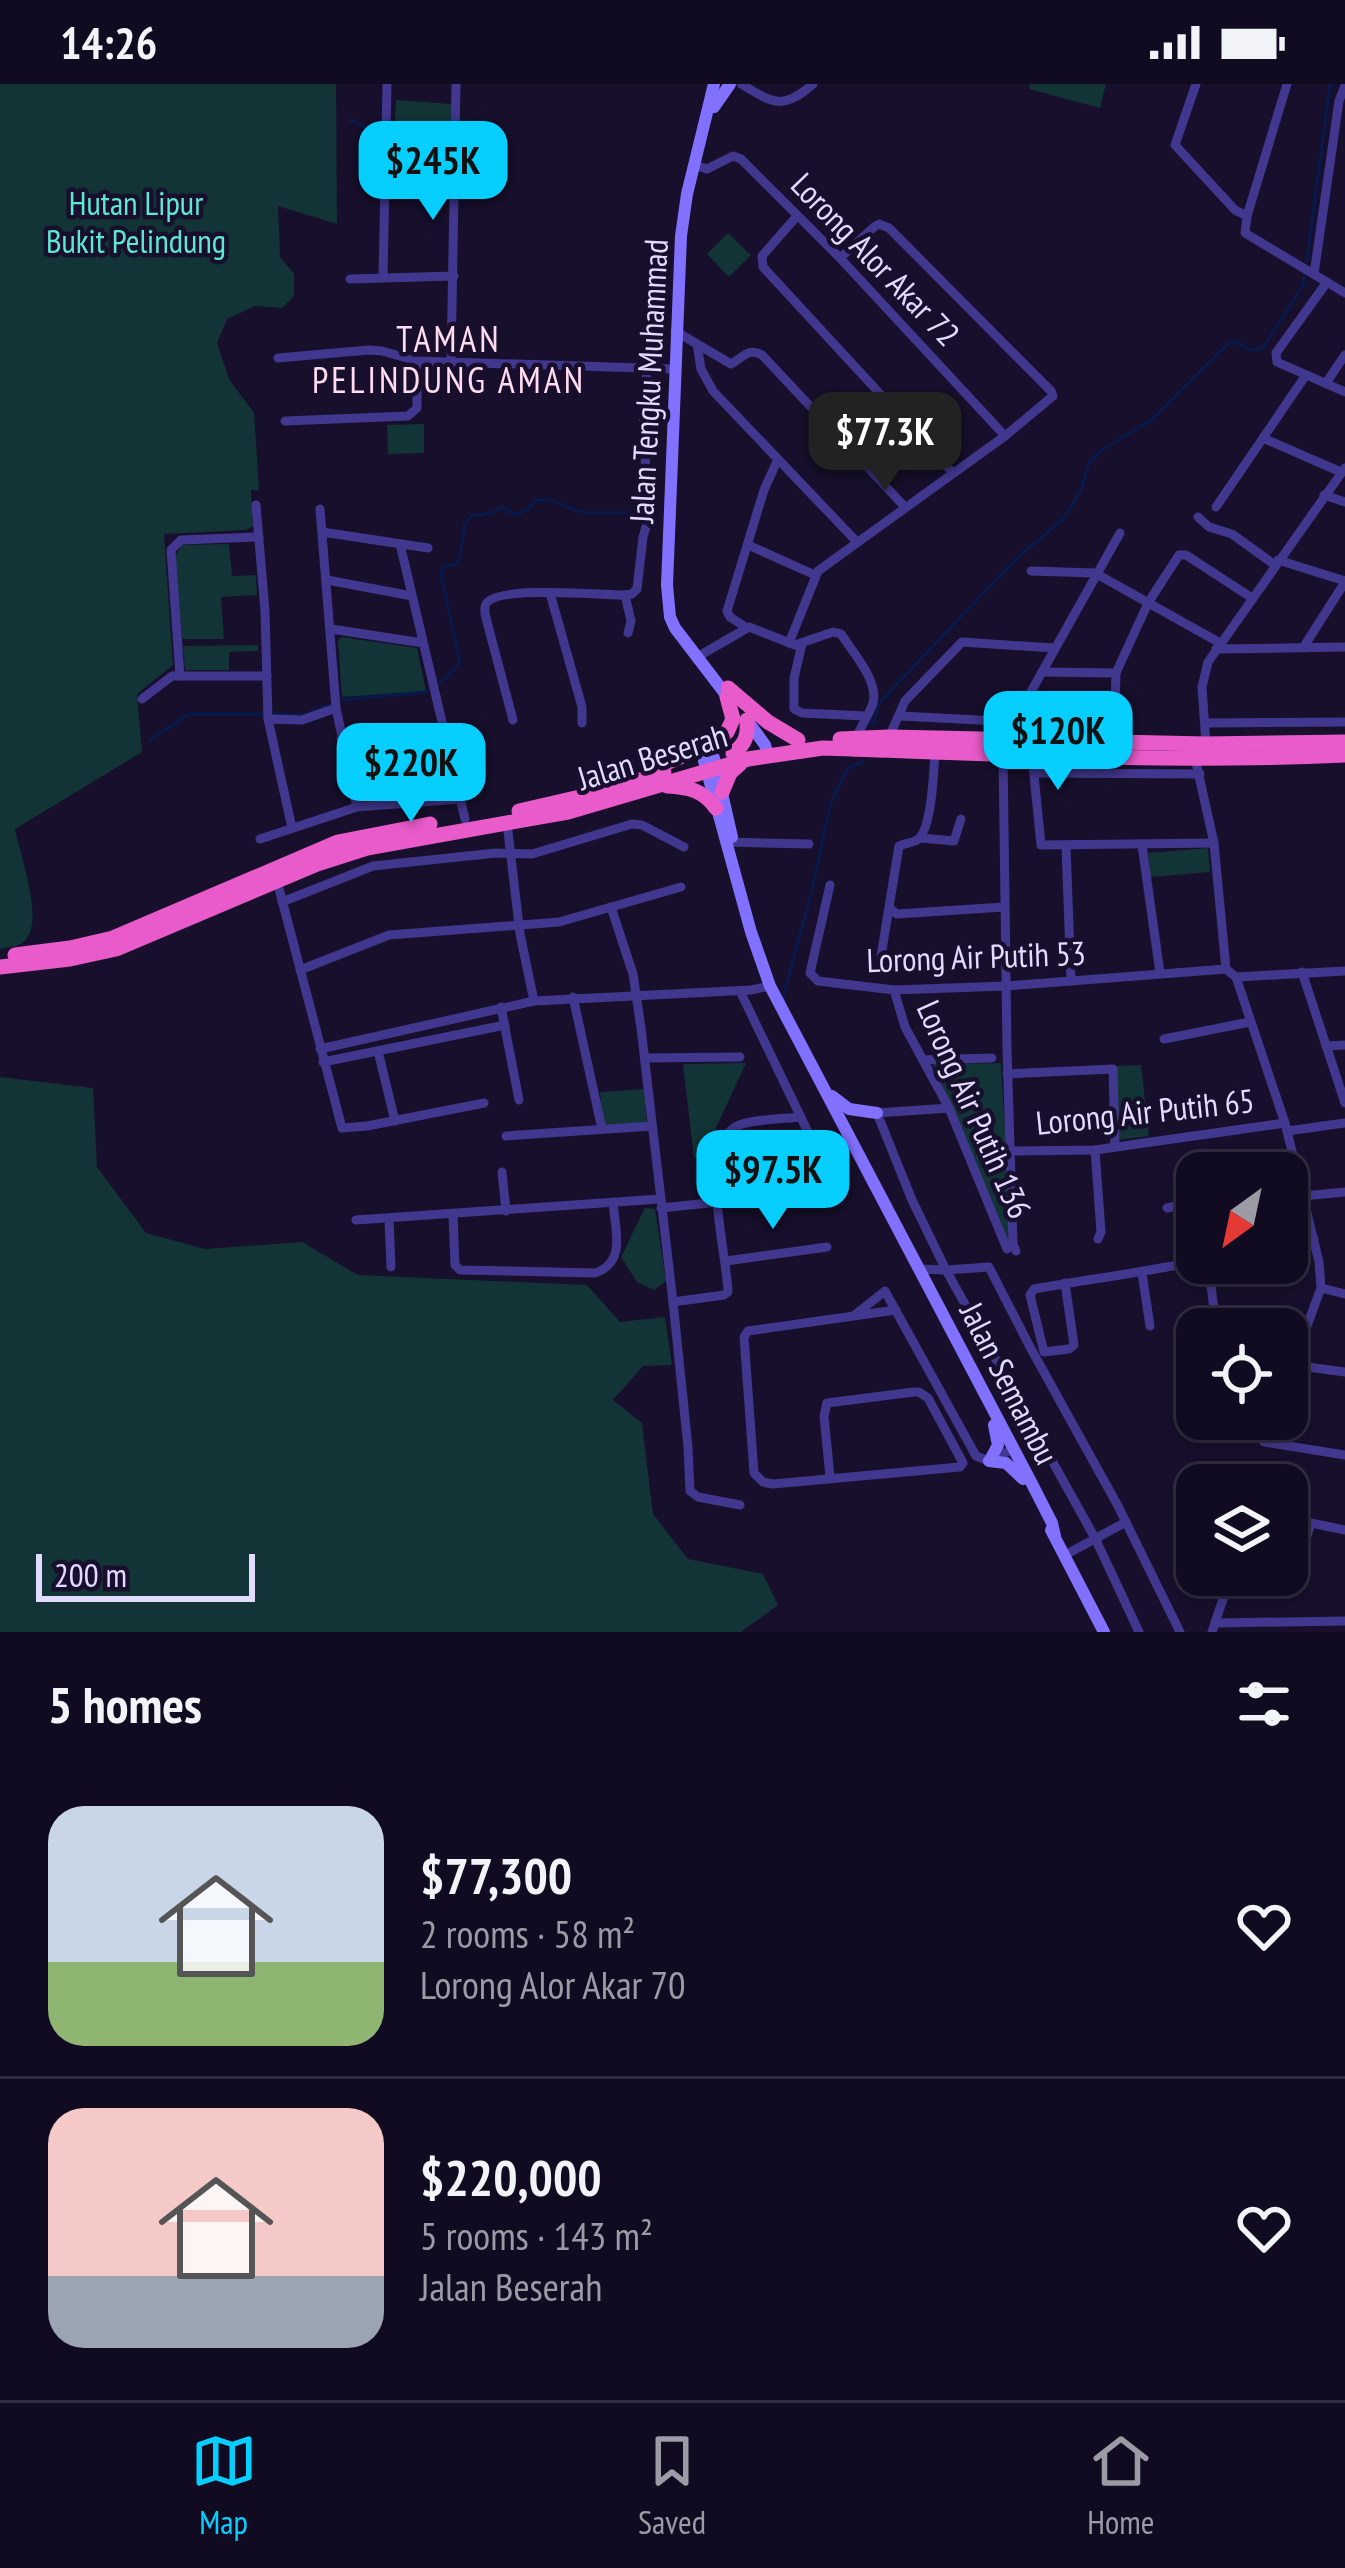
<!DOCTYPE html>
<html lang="en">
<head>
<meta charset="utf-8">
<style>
	:root { --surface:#110b21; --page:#1a142a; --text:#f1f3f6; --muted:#9c9ba5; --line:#302b3f; --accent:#06cfff }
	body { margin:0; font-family:"PT Sans Narrow",sans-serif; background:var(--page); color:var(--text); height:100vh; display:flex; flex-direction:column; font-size:45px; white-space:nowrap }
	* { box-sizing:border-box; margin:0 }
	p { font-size:39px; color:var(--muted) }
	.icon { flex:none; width:66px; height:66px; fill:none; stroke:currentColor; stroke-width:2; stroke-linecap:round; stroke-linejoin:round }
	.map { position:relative; height:1548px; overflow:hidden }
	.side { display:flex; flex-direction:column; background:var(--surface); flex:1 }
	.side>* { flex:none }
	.needle { width:78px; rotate:213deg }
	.tools { position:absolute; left:1176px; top:1068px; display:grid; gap:24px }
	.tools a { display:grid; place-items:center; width:132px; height:132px; border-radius:24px; background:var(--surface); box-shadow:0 6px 18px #0003,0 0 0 3px var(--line); font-size:60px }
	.scale { position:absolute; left:36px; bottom:30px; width:219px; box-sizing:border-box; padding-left:12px; border:6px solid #e2daff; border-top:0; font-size:33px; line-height:42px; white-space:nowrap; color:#e2daff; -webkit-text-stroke:9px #170f2c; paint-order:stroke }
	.price { position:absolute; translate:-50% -102px; padding:0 27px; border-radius:24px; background:var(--accent); color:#111; font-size:39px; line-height:78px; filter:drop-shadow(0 3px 6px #0008) }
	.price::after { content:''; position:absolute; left:50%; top:72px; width:36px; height:27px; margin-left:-18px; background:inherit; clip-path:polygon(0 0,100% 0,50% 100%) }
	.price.current { background:#222; color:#fff }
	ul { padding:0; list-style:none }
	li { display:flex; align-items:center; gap:36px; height:300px; padding:0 48px }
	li+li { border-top:3px solid var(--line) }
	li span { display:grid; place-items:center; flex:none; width:336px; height:240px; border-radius:36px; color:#555 }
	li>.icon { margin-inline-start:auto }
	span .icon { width:144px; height:144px; fill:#fffc; stroke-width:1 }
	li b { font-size:51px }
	h2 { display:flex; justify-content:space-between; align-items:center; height:144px; padding:0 48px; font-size:51px }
	.status { display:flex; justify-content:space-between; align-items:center; height:84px; padding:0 60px; background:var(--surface); direction:ltr }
	.status svg { height:33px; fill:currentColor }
	.tab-bar { display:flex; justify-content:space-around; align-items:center; height:168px; border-top:3px solid var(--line); background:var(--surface); font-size:33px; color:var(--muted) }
	.tab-bar a { display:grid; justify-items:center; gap:6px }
	.tab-bar .current { color:var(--accent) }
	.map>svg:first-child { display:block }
	.green { fill:#123436 }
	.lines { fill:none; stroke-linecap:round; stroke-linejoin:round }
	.stream { stroke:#071a4d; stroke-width:3 }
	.minor { stroke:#42378e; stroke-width:9 }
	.secondary { stroke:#8271ff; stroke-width:12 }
	.trunk { stroke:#e95bca; stroke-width:15 }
	.labels { text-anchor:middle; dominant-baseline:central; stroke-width:9; stroke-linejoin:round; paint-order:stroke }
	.park-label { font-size:33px; fill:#5ce9d3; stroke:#170f2c }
	.street-label { font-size:33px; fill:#e2daff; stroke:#170f2c }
	.neighbourhood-label { font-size:36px; letter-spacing:3px; fill:#ffdcef; stroke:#170f2c }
</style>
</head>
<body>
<div class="status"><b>14:26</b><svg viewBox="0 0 49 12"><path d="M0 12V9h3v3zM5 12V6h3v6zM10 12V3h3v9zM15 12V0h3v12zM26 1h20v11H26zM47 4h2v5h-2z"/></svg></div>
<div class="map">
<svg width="1345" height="1548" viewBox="0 0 1345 1548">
	<rect width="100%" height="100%" fill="#170f2c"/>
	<g class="green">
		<path d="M0,0h336l1,140 -59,-18 2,51 14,17v22l-12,12 -27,-2 -28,13 -10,24 12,36 25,34 5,77h-8l2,36 -7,4 -82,4 9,131 -36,29 5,58 -127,77c5,26 28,87 12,109 -6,9 -17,9 -27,11z"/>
		<path d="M1030,0h76l-6,24 -71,-19z"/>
		<path d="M396,16l55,4v28l-21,-2 -2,19 -34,-13z"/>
		<path d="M728,149l23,22 -22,22 -22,-23z"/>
		<path d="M424,340v29l-36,1 -1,-29z"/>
		<path d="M229,460l3,32 24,-1 1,20 -36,2 3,42h-42l-7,-83 7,-11z"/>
		<path d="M342,553l75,11 9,43 -84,6 -4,-57z"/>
		<path d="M258,561v6l-29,1v18h-44l-2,-24z"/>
		<path d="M1208,764l2,24 -60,5 -2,-24z"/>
		<path d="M746,979l-42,91 -10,4 -11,-94z"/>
		<path d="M1001,979l11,186 -2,2 -77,-187z"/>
		<path d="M1141,981l8,71 -32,4 -1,-74z"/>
		<path d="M0,993l93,11 4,79 49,66 59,16 97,-7 56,33 229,10 33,37 45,-5 7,48 -29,1 -30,34 29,23 11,91 35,45 75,15 15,31 -37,27h-741z"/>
		<path d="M644,1005l3,34 -44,4 -3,-35z"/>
		<path d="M645,1124l10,1 11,72 -12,9 -17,-8 -16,-25z"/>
	</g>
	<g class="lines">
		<g class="stream">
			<path d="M350,36l27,13"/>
			<path d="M395,57l54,25"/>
			<path d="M1307,176l23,-176"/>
			<path d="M439,600l21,-21 -19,-89 2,-7 14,-3c3,-6 7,-31 7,-38l7,-10 20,-3 12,-6 12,8 14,-6 7,-9c21,-2 23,5 41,11 15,4 37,1 54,2"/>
			<path d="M342,616l85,-8"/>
			<path d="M275,630l28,1 26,-10"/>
			<path d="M873,641l6,-22 137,-144 47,-40 18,-29 7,-25 13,-15 48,-28 79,-78 7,-3 15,9 13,-2 40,-63 2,-9"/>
			<path d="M150,656l39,-26h73"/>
			<path d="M783,914l29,-108 19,-88 17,-34 15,-6"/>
		</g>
		<g class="minor">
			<path d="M741,0c32,19 41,27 72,0"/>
			<path d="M1196,0l-21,61 60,65 12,6"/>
			<path d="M1287,0l-40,132 -2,17 100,60"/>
			<path d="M694,81l13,4 26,-13 8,3 99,99 165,178"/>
			<path d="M797,132l-35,40 1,11 190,206"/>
			<path d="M1314,190l25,-173 6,-15"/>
			<path d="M383,194l4,-194"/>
			<path d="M350,195l104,-3"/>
			<path d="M1327,198l-51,71 1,9 68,30"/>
			<path d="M675,247l56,33c12,-6 17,-17 31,-9l143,152"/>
			<path d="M697,260l4,25 12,22 144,151"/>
			<path d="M278,274l91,-8 13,1 35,10 257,8"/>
			<path d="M451,278l5,-278"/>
			<path d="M1326,299l19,-28"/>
			<path d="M285,337l123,-5 9,-8v-47"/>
			<path d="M1263,354l78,34"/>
			<path d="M1324,411l21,7"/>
			<path d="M256,421l9,106 3,108 24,109"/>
			<path d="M1216,423l90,-132"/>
			<path d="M320,425l16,199 21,99"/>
			<path d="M1198,433l11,10 23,7 43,31"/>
			<path d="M322,448l106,16"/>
			<path d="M400,460l65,275"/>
			<path d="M748,461l67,30"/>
			<path d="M1278,476l67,21"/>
			<path d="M1031,487l64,2 125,70"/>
			<path d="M327,496l85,16"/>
			<path d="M550,509l32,114v16"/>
			<path d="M625,511l6,26 -3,12"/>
			<path d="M747,544l-17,-11 -3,-6 37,-121 14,-31"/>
			<path d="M331,545l92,14"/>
			<path d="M789,559l29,-72 187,-135 48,-40 -2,-5 -162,-163 -10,-4 -5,3 -34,31"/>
			<path d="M802,560l-8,34v31l8,4 63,3"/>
			<path d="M1303,564l42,-66"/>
			<path d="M1216,565l129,-2"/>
			<path d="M697,576l7,-7 45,-26 46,18 38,-13 8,2c11,17 38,47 32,69 -4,12 -12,23 -17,35"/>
			<path d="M1042,588l74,1"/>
			<path d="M180,592l-9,-126 10,-10 78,-3"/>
			<path d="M142,615l30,-23h95"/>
			<path d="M900,632l117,6"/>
			<path d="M268,635l34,1 34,-12"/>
			<path d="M513,636l-28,-106c0,-4 -1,-7 1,-10 10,-19 116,-9 139,-9l7,-1 5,-5 6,-52 6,-20 -6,-92 4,-57"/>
			<path d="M1206,639l139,-1"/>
			<path d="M889,653l16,-36 57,-59 92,6"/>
			<path d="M341,655l103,-9"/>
			<path d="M1014,657l9,-35 97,-173"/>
			<path d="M1114,657l2,-68 32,-70 31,-48h7l66,43"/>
			<path d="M1206,660l-4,-57 6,-25 137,-194"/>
			<path d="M1003,670l4,295 6,195 3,7"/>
			<path d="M1032,671l9,90 173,-2"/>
			<path d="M1195,674l19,85 12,126"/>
			<path d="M1034,689l166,1"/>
			<path d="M507,739l13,111 14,67"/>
			<path d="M920,754l34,3 7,-22"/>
			<path d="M260,755l97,-32 103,-8"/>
			<path d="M725,758l84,2"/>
			<path d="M1142,761l18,128"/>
			<path d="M1066,762l5,135"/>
			<path d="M277,797l65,247 25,-2 117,-23"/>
			<path d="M830,801l-20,88 8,8 76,9 112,-4 220,-17 10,8 109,-6"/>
			<path d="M282,818l91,-36 123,-13 36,1 100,-30 10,1 42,22"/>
			<path d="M611,823l22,67 8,54 32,274 15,145 2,44 8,6 42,8"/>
			<path d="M890,825l7,5 107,-7"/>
			<path d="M881,872l18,-110c6,-3 13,-3 18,-6 15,-9 17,-72 18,-89"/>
			<path d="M300,886l89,-35 170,-13 122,-35"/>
			<path d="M1302,888l43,131"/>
			<path d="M1236,893l49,146 34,139 2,26 -34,92"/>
			<path d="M894,906l11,37 44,81 58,141"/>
			<path d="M573,913l29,132"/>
			<path d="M501,923l18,93"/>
			<path d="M1164,955l86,-17"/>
			<path d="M1326,962l19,-1"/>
			<path d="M320,965l214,-48 217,-11 19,-4"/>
			<path d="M378,967l17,70"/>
			<path d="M645,974l95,-1"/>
			<path d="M923,976l69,-2"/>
			<path d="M323,978l182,-37"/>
			<path d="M1007,990l106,-5 2,78"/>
			<path d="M949,1024l-72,5 35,87 34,70 149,268 44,94"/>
			<path d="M1287,1047l58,-8"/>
			<path d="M506,1052l146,-10"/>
			<path d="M1095,1066l6,82 -3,7"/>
			<path d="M1010,1067l85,-1 190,-27"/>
			<path d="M502,1088l4,39"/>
			<path d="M1216,1088l78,-14"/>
			<path d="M717,1111l107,-13 -3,-23 -81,-168"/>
			<path d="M1303,1112l42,-4"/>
			<path d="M661,1124l57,-6"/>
			<path d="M1167,1124l30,-7"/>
			<path d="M453,1131l2,50 5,5 135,3c32,-11 20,-43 18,-71"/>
			<path d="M389,1135l2,48"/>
			<path d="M356,1136l304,-21"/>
			<path d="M1287,1160l27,-5"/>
			<path d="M726,1177l101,-14"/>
			<path d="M1208,1179l7,54"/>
			<path d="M920,1185l26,1 43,-3 41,80 88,159 62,126"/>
			<path d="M1142,1189l8,53"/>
			<path d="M1065,1199l9,62 -5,4 -25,3 -14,-57 4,-6c55,-10 109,-16 163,-28"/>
			<path d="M1321,1204l24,6"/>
			<path d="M673,1218l51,-7 4,-3c-1,-38 -30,-141 7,-165 13,-8 49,-8 66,-10"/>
			<path d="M856,1230l29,-23 91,165 13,5 18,-9"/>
			<path d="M1293,1281l52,7"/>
			<path d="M1272,1335l-8,23 81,13"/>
			<path d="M830,1393l-6,-61 3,-13 87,-11h5l9,6 35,65 -3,4 -187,17 -10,-2 -9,-9 -10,-136 4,-6 148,-21"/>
			<path d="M1287,1434l58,12"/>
			<path d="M1065,1471l61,-33"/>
			<path d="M1289,1510l22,-71"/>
			<path d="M1215,1539l130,-2"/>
			<path d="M1212,1548l19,-57"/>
		</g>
		<g class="secondary">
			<path d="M714,0l-27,110 -6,42 -14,349 3,32 5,11 55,72"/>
			<path d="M714,23l16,-23"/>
			<path d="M747,636l18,25 3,10"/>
			<path d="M714,674l18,79"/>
			<path d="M704,677l47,171 19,54 259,492 23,45 3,13"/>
			<path d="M832,1012l17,13 28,4"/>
			<path d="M990,1376l8,-15 -4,-20"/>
			<path d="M989,1377l17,2 17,16"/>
			<path d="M1051,1446l53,102"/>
		</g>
		<g class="trunk">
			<path d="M728,604l40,34 30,18"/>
			<path d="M840,655l49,-2 317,7 139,-2"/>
			<path d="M733,669c13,-9 15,-18 14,-33"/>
			<path d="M653,685l63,-28 11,-9 6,-13 -6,-22"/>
			<path d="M667,702c21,1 36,4 49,22"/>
			<path d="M722,708l8,-19 10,-9"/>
			<path d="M519,727l74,-17 71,-21"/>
			<path d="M15,871l55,-7 43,-10 225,-96 92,-18"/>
			<path d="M0,883l70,-8 46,-10 201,-85 50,-16 201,-36 180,-53 75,-11c174,6 348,15 522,7"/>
		</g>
	</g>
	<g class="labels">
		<g class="park-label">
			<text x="136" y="118">Hutan Lipur<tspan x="136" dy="38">Bukit Pelindung</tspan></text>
		</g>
		<g class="street-label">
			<text transform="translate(876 175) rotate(46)">Lorong Alor Akar 72</text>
			<text transform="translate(648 297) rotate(-87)">Jalan Tengku Muhammad</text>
			<text transform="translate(652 672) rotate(-17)">Jalan Beserah</text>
			<text transform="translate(976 872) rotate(-2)">Lorong Air Putih 53</text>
			<text transform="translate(975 1025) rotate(66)">Lorong Air Putih 136</text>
			<text transform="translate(1145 1027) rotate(-6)">Lorong Air Putih 65</text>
			<text transform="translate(1010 1299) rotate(63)">Jalan Semambu</text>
		</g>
		<g class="neighbourhood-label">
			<text x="449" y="254">TAMAN<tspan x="449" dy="41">PELINDUNG AMAN</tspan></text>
		</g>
	</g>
</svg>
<div class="tools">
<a><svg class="needle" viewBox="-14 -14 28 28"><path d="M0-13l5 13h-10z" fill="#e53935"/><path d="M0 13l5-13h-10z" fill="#9c9ba5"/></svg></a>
<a><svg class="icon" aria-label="locate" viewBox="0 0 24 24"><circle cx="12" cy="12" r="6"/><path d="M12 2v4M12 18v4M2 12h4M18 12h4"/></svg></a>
<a><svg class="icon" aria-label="layers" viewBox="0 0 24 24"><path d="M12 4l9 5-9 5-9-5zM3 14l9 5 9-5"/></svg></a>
</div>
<div class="scale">200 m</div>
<b class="price" style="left:433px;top:139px">$245K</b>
<b class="price current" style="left:885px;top:410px">$77.3K</b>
<b class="price" style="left:1058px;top:709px">$120K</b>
<b class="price" style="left:411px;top:741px">$220K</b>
<b class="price" style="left:773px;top:1148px">$97.5K</b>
</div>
<section class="side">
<h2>5 homes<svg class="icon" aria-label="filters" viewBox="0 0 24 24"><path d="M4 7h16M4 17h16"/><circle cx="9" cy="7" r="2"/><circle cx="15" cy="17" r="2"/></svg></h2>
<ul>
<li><span style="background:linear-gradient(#c9d6e8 65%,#8fb573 0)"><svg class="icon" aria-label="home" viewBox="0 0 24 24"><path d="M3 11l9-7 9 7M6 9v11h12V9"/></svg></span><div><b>$77,300</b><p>2 rooms · 58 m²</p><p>Lorong Alor Akar 70</p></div><svg class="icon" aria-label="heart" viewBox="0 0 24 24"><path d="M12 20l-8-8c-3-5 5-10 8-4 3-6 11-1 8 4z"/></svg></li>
<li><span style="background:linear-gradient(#f6c9c9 70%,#9aa5b1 0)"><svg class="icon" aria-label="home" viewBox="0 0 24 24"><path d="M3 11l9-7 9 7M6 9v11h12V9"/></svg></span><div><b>$220,000</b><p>5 rooms · 143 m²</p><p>Jalan Beserah</p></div><svg class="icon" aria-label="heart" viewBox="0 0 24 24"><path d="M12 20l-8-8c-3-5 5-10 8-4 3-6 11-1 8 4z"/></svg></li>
</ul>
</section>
<nav class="tab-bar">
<a class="current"><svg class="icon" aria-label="map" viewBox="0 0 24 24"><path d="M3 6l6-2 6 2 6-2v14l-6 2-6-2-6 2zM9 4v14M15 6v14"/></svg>Map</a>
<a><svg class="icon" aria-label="saved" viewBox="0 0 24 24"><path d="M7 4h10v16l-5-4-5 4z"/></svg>Saved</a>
<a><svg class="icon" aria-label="home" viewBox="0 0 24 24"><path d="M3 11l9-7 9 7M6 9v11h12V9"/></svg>Home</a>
</nav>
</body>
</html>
